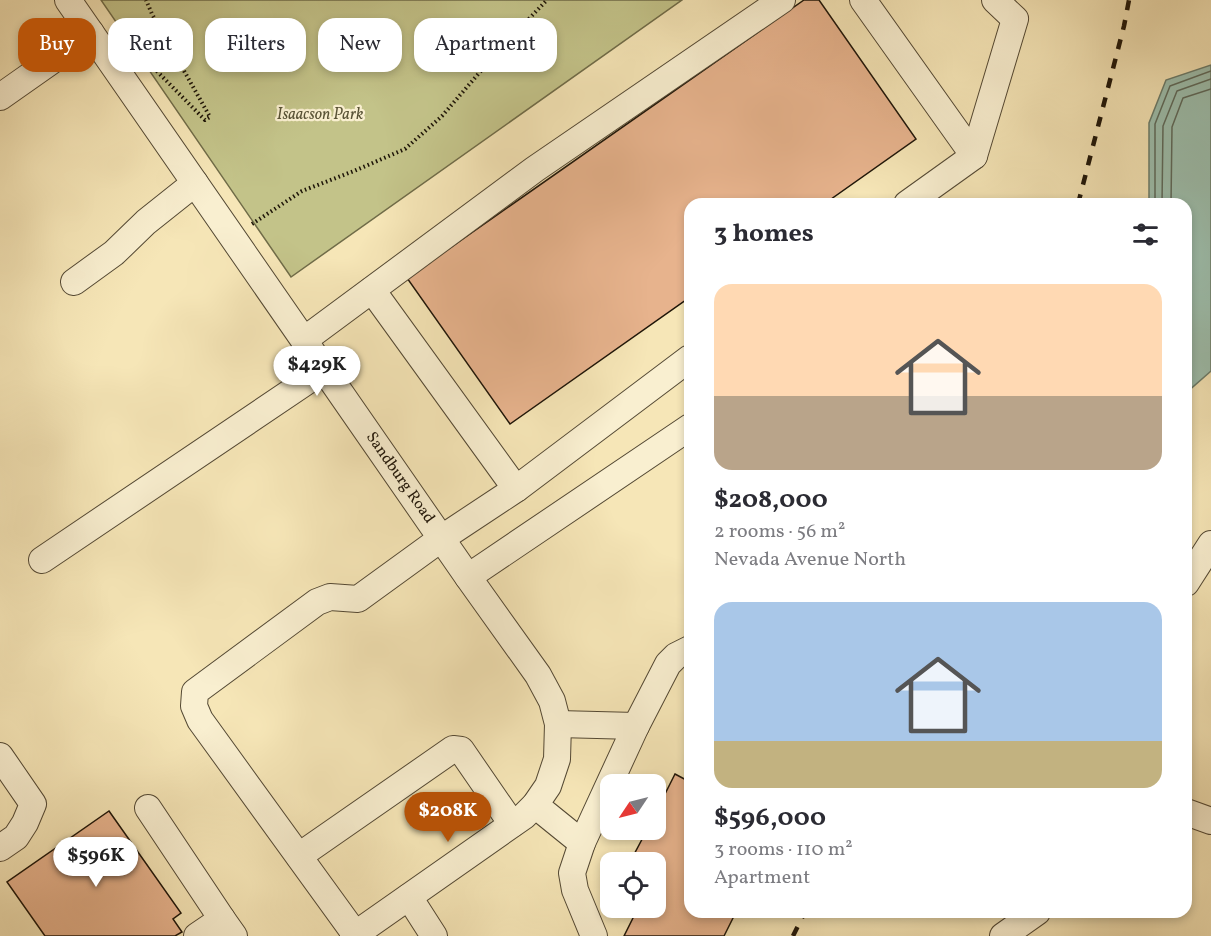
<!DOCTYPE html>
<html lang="en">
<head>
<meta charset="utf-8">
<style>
	:root { --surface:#fff; --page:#f7f7f7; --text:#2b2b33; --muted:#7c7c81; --accent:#b45309 }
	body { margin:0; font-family:Vollkorn,serif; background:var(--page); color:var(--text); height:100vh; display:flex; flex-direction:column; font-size:22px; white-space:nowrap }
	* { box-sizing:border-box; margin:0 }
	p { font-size:20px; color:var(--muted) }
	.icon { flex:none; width:33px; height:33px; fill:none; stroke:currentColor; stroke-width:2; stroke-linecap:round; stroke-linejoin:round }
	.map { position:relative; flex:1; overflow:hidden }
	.side { position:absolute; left:684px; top:198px; width:508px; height:720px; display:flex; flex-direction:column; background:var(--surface); border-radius:18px; box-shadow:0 3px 9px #0003 }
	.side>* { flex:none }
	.hud { position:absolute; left:18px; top:18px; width:570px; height:54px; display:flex; gap:12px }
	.needle { width:39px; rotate:235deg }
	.controls { position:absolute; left:600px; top:774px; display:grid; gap:12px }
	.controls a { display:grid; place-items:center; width:66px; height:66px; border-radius:12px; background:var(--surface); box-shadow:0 3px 9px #0003; font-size:30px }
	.price { position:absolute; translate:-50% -51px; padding:0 14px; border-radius:21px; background:#fff; color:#222; font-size:20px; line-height:39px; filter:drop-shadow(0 2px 3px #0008) }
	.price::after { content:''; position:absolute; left:50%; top:36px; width:18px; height:14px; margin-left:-9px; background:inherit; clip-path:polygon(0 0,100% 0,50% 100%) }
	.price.active { background:var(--accent); color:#fff }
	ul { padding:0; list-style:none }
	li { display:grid; align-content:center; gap:12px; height:318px; padding:0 30px }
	li span { display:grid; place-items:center; height:186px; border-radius:18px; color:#555 }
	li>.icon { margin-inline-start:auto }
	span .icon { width:108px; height:108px; fill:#fffc; stroke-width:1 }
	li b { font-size:26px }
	h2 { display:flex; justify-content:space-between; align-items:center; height:72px; padding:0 30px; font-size:26px }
	.pill { padding:0 21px; border-radius:18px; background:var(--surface); box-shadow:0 3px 9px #0003; font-size:21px; line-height:54px }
	.pill.active { background:var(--accent); color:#fff }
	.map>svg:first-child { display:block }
	.green { fill:#c3c389; stroke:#706c48; stroke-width:1.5 }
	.water { fill:#9dc0af; stroke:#6a7c6c; stroke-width:1.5 }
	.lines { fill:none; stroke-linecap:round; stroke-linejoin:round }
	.shore { stroke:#5e6a5c; stroke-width:1.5 }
	.building { fill:#e7b38d; stroke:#1e1508; stroke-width:1.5 }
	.minor-casing { stroke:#544934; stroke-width:28 }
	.path { stroke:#1e1508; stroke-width:4; stroke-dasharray:1.5 3; stroke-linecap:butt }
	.minor { stroke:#f9efd0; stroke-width:26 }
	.rail { stroke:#1e1508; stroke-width:4.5; stroke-dasharray:10 10; stroke-linecap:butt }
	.labels { text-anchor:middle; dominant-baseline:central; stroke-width:4.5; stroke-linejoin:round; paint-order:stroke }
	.park-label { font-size:16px; font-style:italic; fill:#585235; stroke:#f9efd0 }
	.street-label { font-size:16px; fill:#1e1508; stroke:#f9efd0 }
</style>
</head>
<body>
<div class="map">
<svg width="1211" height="936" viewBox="0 0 1211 936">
	<rect width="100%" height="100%" fill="#f6e6b7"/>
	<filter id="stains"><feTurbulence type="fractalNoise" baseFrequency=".00333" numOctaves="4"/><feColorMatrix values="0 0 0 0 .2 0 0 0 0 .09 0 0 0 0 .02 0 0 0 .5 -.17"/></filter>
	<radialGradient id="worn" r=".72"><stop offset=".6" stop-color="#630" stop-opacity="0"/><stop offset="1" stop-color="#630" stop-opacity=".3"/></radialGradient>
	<path class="green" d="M101,0h581l-391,277z"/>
	<path class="water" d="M1211,65v306l-24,21 -1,-188h-37v-81l17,-43z"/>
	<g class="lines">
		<g class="shore">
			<path d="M1155,204v-80l15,-38 41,-15"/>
			<path d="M1162,204l1,-78 14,-35 34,-12"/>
			<path d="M1171,204l1,-77 11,-29 28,-9"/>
		</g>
	</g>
	<g class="building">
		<path d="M804,0h15l97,139 -92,65h-134v93l-180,127 -103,-146z"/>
		<path d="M675,774l15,8v130h46l-12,24h-100l14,-28h18v-46h-26l17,-32h9v-18z"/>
		<path d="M109,811l72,102 -8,6 9,13 -7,4h-130l-38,-54z"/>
	</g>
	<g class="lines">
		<g class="minor-casing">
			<g id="minor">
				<path d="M68,0l400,577 70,98 14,26 6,23 -1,35 -9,27 -13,19 -11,11 -171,120"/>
				<path d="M863,0l111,156"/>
				<path d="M0,97l91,-64"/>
				<path d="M907,204l67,-48 41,-137 -20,-19"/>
				<path d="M74,282l40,-29 32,-31 49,-39"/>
				<path d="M372,290l144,199"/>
				<path d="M304,340l231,-171 247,-169"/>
				<path d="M42,560l283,-191"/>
				<path d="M468,577l222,-150"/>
				<path d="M1186,583l25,-39"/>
				<path d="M636,726l32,-62 8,-8 14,-7"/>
				<path d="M0,756l33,48 -8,19 -9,14 -16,11"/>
				<path d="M535,805l47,38 54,-117 -78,-2"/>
				<path d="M148,808l74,111"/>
				<path d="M1186,812l25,9"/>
				<path d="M582,843l-10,30 3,17 19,46"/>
				<path d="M299,856l154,-107 8,1 51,74"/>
				<path d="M409,897l25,39"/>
				<path d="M355,934l-155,-214 -6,-14 1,-14 122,-90 13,-5 28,2 84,-61 74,-49 174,-131"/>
				<path d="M197,936l25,-17 12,17"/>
				<path d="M1003,936l34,-24"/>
			</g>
		</g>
		<g class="path">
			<path d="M141,55l64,65 5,-3 -58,-103 -6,-14"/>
			<path d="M252,224l50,-33 52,-20 51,-22 37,-33 57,-66 48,-50"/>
		</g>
		<use href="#minor" class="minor"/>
		<g class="rail">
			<path d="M1078,204l46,-178 5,-26"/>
			<path d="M793,936l12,-24"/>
		</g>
	</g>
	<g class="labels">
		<g class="park-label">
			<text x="320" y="115">Isaacson Park</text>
		</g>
		<g class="street-label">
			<text transform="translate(400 478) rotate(55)">Sandburg Road</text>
		</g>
	</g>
	<rect width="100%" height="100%" filter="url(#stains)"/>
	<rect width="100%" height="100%" fill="url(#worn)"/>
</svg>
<div class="controls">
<a><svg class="needle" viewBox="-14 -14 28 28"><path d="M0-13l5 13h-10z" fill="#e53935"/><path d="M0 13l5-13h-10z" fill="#7c7c81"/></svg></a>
<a><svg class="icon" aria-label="locate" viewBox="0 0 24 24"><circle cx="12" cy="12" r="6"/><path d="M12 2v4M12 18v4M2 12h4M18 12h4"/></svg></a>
</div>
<b class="price" style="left:317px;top:397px">$429K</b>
<b class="price active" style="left:448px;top:843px">$208K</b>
<b class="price" style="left:96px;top:888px">$596K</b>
<div class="hud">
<a class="pill active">Buy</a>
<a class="pill">Rent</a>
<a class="pill">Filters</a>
<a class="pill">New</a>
<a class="pill">Apartment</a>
</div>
<section class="side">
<h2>3 homes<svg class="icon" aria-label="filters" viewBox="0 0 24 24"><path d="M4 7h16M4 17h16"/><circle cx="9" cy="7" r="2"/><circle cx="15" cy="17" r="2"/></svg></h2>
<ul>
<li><span style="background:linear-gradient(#ffd9b3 60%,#b9a48a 0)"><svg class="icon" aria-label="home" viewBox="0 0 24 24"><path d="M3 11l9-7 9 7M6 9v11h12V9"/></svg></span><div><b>$208,000</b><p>2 rooms · 56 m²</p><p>Nevada Avenue North</p></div></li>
<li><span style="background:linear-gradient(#a9c7e8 75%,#c2b280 0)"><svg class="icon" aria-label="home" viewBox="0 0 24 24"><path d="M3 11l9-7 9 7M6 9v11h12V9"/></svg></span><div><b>$596,000</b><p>3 rooms · 110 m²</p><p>Apartment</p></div></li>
</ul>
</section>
</div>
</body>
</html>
